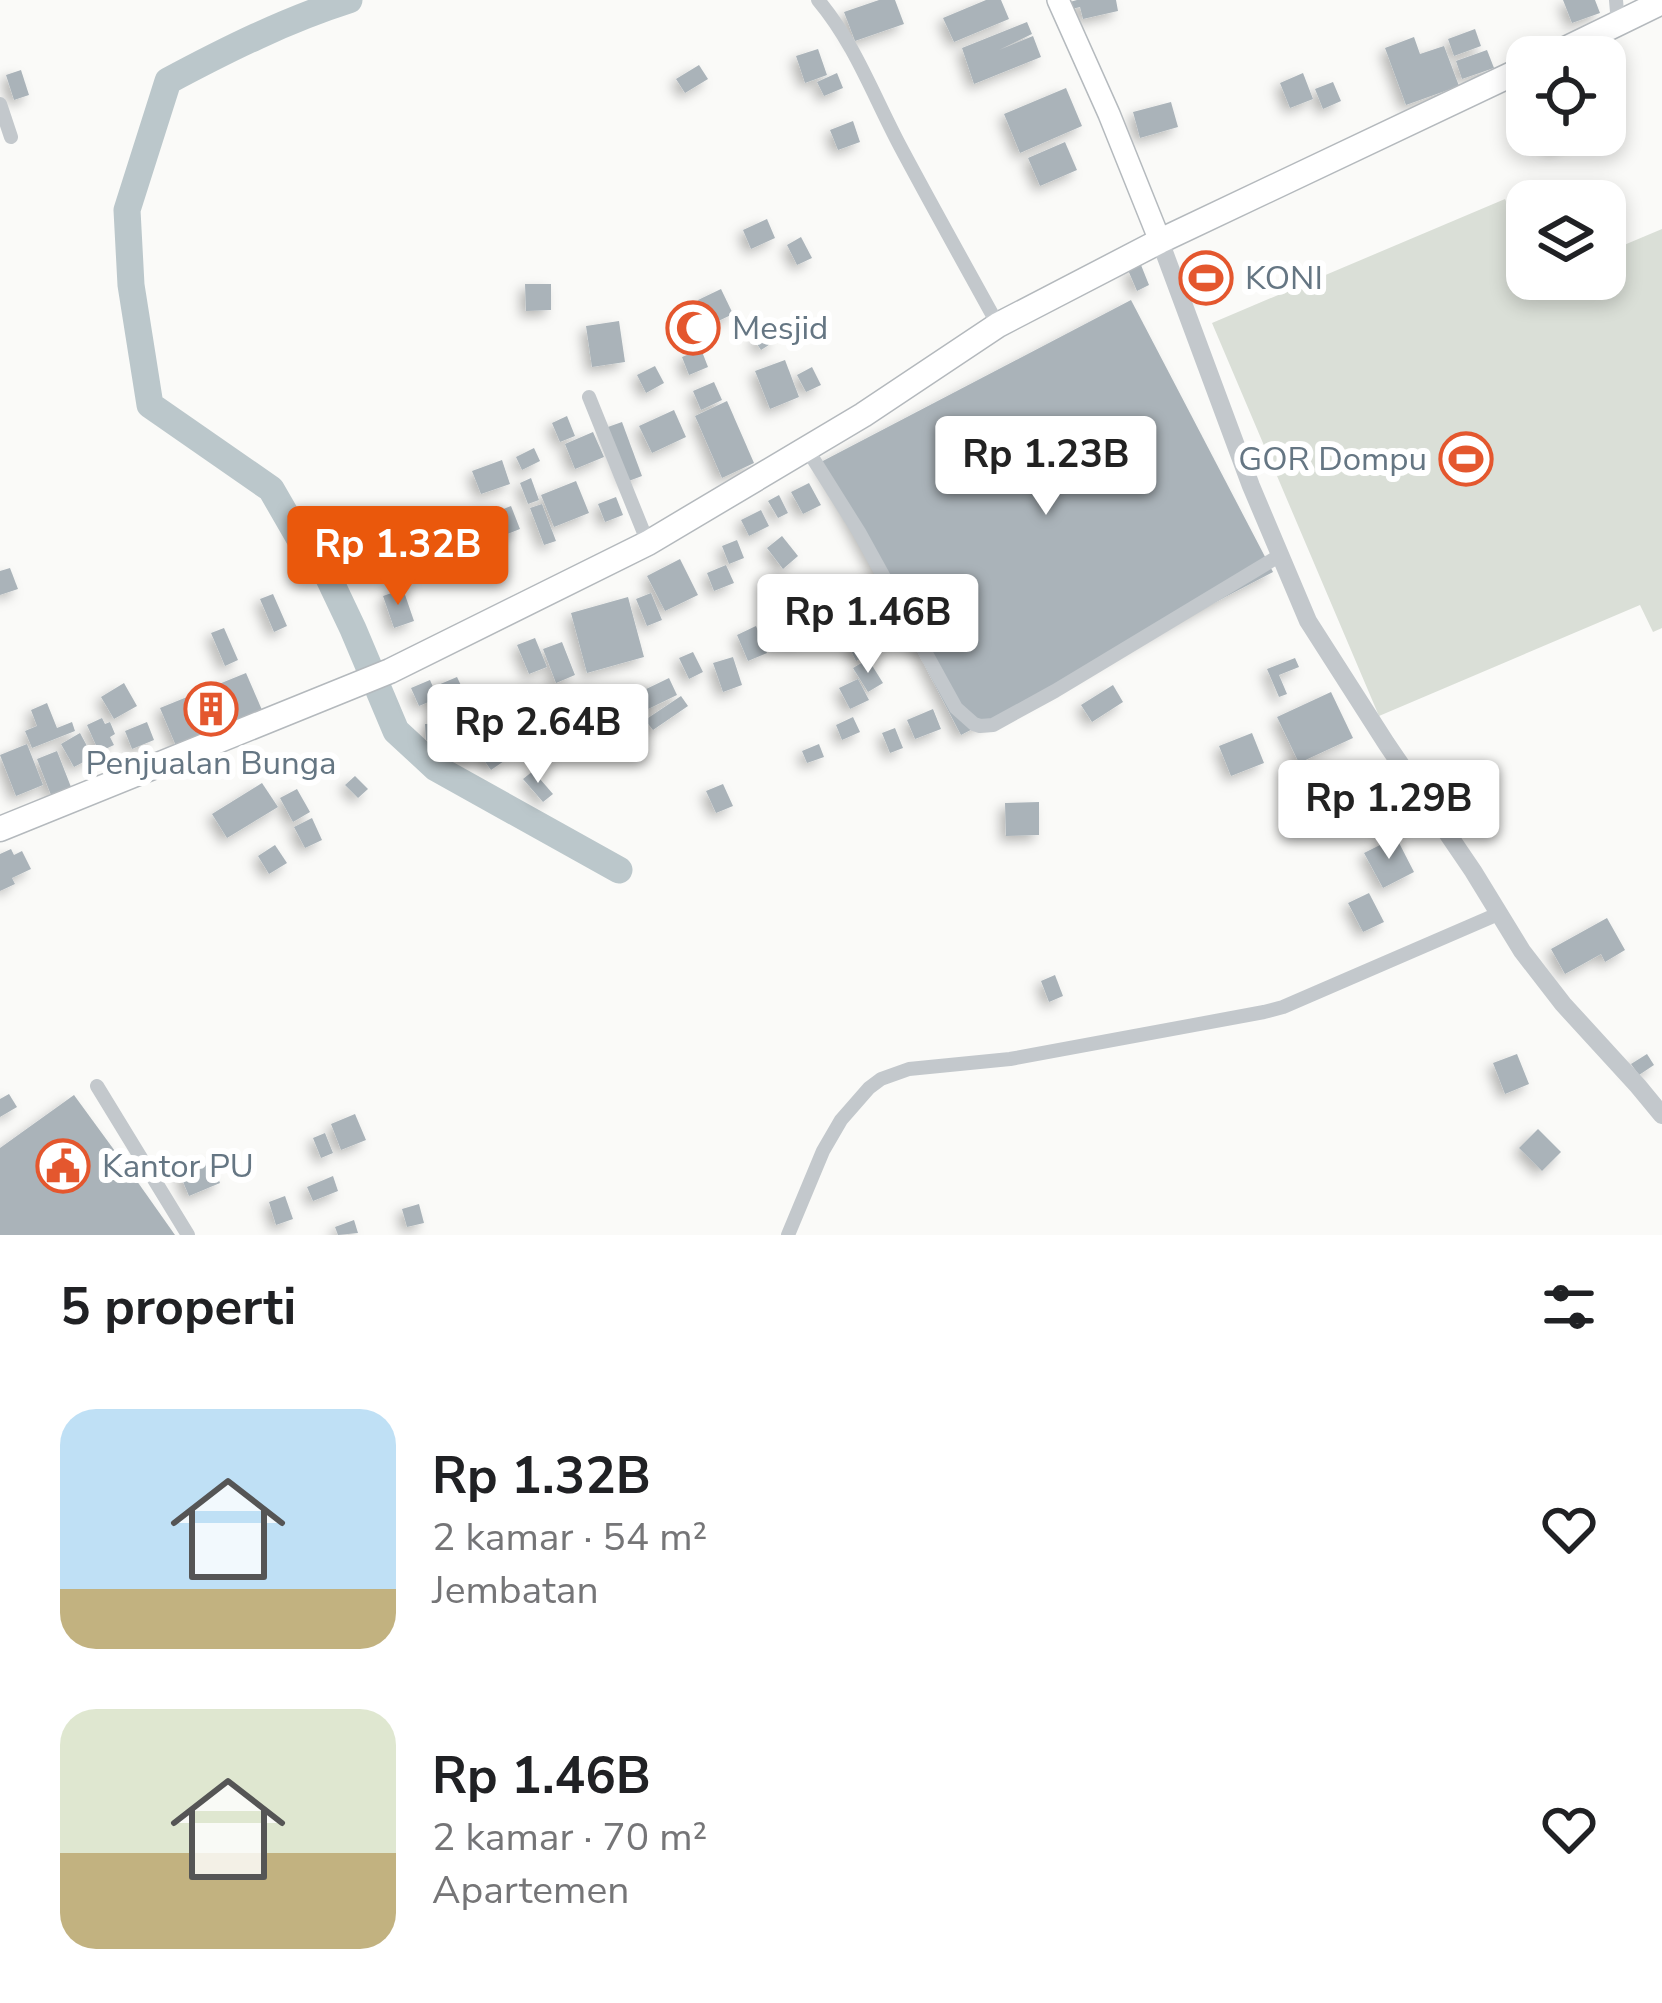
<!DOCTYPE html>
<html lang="id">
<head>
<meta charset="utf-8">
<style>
	:root { --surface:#fff; --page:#f6f6f6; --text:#202124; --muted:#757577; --accent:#ea580c }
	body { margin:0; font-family:"Nunito Sans",sans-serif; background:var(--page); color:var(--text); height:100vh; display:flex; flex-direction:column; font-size:45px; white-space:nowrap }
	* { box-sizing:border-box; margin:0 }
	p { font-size:39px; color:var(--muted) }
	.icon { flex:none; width:66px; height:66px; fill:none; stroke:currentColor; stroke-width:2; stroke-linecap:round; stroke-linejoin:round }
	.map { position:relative; height:1235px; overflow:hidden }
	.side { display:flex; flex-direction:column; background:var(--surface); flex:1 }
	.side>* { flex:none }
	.controls { position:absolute; left:1506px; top:36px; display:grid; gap:24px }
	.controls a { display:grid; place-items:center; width:120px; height:120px; border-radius:24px; background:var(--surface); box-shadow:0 6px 18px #0003; font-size:60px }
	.price { position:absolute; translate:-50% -102px; padding:0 27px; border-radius:12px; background:#fff; color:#222; font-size:39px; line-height:78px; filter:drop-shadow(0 3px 6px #0008) }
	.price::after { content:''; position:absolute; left:50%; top:72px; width:36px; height:27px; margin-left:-18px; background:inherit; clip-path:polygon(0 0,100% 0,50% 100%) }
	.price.active { background:var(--accent); color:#fff }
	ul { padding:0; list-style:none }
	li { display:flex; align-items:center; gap:36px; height:300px; padding:0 60px }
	li span { display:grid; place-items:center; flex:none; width:336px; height:240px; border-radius:36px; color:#555 }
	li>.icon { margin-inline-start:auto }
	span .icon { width:144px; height:144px; fill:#fffc; stroke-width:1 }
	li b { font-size:51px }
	h2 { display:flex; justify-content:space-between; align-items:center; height:144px; padding:0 60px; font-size:51px }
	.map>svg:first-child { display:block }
	.garden { fill:#dadfd7 }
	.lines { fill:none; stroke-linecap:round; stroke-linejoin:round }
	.river { stroke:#bbc7cb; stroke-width:27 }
	.building { fill:#aab3b9; filter:url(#shadow) }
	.primary-casing { stroke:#b5babe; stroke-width:24 }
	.trunk-casing { stroke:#b4b9bd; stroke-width:27 }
	.minor { stroke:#c3c8cc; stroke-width:14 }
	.tertiary { stroke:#c3c8cc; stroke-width:18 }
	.primary { stroke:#fff; stroke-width:21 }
	.trunk { stroke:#fff; stroke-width:24 }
	.labels { text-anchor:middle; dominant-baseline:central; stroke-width:12; stroke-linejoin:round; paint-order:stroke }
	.poi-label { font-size:33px; fill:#657683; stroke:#fff; text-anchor:start }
</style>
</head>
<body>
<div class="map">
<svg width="1662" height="1235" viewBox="0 0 1662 1235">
	<defs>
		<filter id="shadow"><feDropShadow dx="-5.5" dy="5.5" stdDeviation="6" flood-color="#0004"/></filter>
	</defs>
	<rect width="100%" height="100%" fill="#fafaf8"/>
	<path class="garden" d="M1505,199l22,51v29h78v-26l57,-24v399l-9,4 -13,-27 -261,111 -167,-393z"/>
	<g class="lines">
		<path class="river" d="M349,0c-63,20 -123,50 -181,81l-41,129 4,75 19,120 121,84 30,52 24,29 28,59 43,102 40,37 183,102"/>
	</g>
	<g class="building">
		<path d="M879,0h16l9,24 -49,17 -11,-29z"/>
		<path d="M986,0h15l8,19 -55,23 -11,-24z"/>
		<path d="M1077,0h39l2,11 -35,8 -3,-12 -12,3 -2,-7z"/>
		<path d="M1563,0h32l5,13 -28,10z"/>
		<path d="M1027,22l5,12 -33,16 34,-14 8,21 -67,27 -12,-36z"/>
		<path d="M1475,29l6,17 -27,10 -6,-17z"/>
		<path d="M1414,37l6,17 24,-8 15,40 -53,19 -21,-57z"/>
		<path d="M818,49l9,26 -22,8 -9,-27z"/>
		<path d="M1487,50l7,18 -32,11 -6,-18z"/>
		<path d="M699,65l9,14 -23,14 -9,-14z"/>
		<path d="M21,70l8,25 -15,5 -8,-25z"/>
		<path d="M837,73l6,15 -19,8 -7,-14z"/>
		<path d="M1303,73l10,26 -23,9 -10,-25z"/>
		<path d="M1614,79l7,31 -16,4v-33z"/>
		<path d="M1333,82l8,19 -18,8 -8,-20z"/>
		<path d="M1066,88l16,38 -62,27 -16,-39z"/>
		<path d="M1171,102l7,25 -38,11 -7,-26z"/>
		<path d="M853,121l7,21 -22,8 -8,-20z"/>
		<path d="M1552,135h17l3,6 -21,9 -5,-12z"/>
		<path d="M1065,142l12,28 -37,16 -12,-28z"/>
		<path d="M767,219l8,19 -24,11 -8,-19z"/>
		<path d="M801,237l11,21 -15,7 -10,-20z"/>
		<path d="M1218,256l11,24 -36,15 -10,-23z"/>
		<path d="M1141,265l8,20 -12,6 -9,-21z"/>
		<path d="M525,284h26v26l-25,1z"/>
		<path d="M721,289l12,25 -23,11 -12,-25z"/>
		<path d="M1131,300l142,272 -312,163 -142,-272z"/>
		<path d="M699,312l9,19 -19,9 -10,-19z"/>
		<path d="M619,321l6,41 -33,5 -6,-41z"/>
		<path d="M767,329l8,12 -14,9 -8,-12z"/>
		<path d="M701,349l7,18 -19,8 -7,-18z"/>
		<path d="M785,360l14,37 -29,12 -15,-38z"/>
		<path d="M655,366l9,17 -18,10 -9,-18z"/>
		<path d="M812,367l9,18 -15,7 -9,-17z"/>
		<path d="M714,382l8,18 -21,10 -8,-19z"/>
		<path d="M727,401l27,62 -32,15 -27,-62z"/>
		<path d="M674,410l12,27 -34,16 -13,-27z"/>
		<path d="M567,416l8,20 -15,6 -8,-19z"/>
		<path d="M622,422l20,54 -16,6 -21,-54z"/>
		<path d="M593,432l11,25 -29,12 -10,-25z"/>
		<path d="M534,448l6,13 -18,9 -6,-13z"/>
		<path d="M502,460l8,24 -29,10 -9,-23z"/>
		<path d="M531,478l8,22 -11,4 -8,-21z"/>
		<path d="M576,481l13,32 -35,14 -13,-32z"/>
		<path d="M809,483l12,22 -18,9 -12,-22z"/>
		<path d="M779,495l9,18 -10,5 -10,-17z"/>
		<path d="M616,497l7,18 -18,7 -7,-18z"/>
		<path d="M542,504l14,37 -12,4 -14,-37z"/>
		<path d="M511,506l9,23 -28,11 -9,-23z"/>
		<path d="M761,510l8,16 -20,10 -8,-16z"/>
		<path d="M782,536l16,20 -15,13 -16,-21z"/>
		<path d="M737,540l7,18 -15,6 -7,-18z"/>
		<path d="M680,559l18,36 -33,16 -18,-35z"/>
		<path d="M726,565l8,18 -20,8 -7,-18z"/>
		<path d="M10,568l8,21 -18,6v-24z"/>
		<path d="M403,589l11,32 -20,7 -11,-32z"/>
		<path d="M651,593l11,27 -15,6 -11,-27z"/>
		<path d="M273,594l14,32 -13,6 -14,-33z"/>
		<path d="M805,596l16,32 -30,15 -16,-32z"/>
		<path d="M628,597l16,60 -57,16 -16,-60z"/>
		<path d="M756,626l11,27 -19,8 -11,-26z"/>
		<path d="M224,628l14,32 -13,6 -14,-33z"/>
		<path d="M873,632l9,16 -26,13 -8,-16z"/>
		<path d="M535,638l12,29 -18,7 -12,-29z"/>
		<path d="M562,642l13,33 -19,8 -13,-34z"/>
		<path d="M693,652l10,20 -14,7 -10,-21z"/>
		<path d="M733,657l9,28 -19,7 -10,-29z"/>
		<path d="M1295,658l4,9 -20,8 8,19 -8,3 -12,-28z"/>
		<path d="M868,659l15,24 -15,9 -15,-24z"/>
		<path d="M246,673l16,37 -86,36 -16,-38z"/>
		<path d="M457,677l8,17 -19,9 -8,-18z"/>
		<path d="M669,678l8,17 -31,15 -8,-17z"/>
		<path d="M858,679l11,21 -19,9 -11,-21z"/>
		<path d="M430,680l8,18 -19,8 -8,-18z"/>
		<path d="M124,683l13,23 -23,13 -13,-22z"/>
		<path d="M1113,685l10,17 -31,20 -11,-17z"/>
		<path d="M1331,692l22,46 -54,25 -22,-46z"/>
		<path d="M681,696l7,10 -35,24 -8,-10z"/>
		<path d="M592,699l6,13 -21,8 -5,-13z"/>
		<path d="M47,703l10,25 15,-6 3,9 -43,17 -7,-17 12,-5 -6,-16z"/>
		<path d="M559,708l7,18 -19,8 -7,-18z"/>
		<path d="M933,709l8,20 -26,10 -8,-19z"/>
		<path d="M853,717l7,15 -18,8 -6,-15z"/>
		<path d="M102,718l3,6 5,-2 5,12 -5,3 4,8 -15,7 -12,-27z"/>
		<path d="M147,722l7,18 -22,9 -7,-18z"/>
		<path d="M443,723l1,16 -18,1 -1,-16z"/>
		<path d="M895,728l8,20 -13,5 -8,-20z"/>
		<path d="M80,733l13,24 -19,10 -13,-23z"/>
		<path d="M1252,733l12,30 -33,13 -12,-30z"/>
		<path d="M487,737l17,24 -13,9 -17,-24z"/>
		<path d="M27,744l16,41 -27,11 -16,-41z"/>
		<path d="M819,744l5,13 -17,6 -5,-12z"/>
		<path d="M454,747l23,4 -2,11 -23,-5z"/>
		<path d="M57,751l14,36 -20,8 -14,-36z"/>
		<path d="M533,771l20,23 -10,8 -20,-23z"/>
		<path d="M355,776l13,13 -10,9 -13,-13z"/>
		<path d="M262,783l16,24 -51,31 -15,-24z"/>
		<path d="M723,784l10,22 -17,7 -10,-22z"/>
		<path d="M297,789l13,23 -17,10 -13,-24z"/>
		<path d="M1039,802v33l-33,1 -1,-33z"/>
		<path d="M312,818l10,22 -17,8 -11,-21z"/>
		<path d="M1396,837l18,35 -31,16 -19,-35z"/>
		<path d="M275,845l12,18 -18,11 -11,-18z"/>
		<path d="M11,849l3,6 8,-4 9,18 -19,9 3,6 -15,7v-37z"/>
		<path d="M1369,893l15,29 -21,10 -15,-29z"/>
		<path d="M1607,918l18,32 -20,12 -4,-8 -36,20 -14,-25z"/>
		<path d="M1055,975l8,21 -14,6 -8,-21z"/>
		<path d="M1517,1054l12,30 -24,10 -12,-31z"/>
		<path d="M1647,1054l7,11 -15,10 -8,-11z"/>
		<path d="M9,1094l8,13 -17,10v-18z"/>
		<path d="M74,1095l65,89 36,51h-175v-87z"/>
		<path d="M355,1114l11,26 -25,10 -10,-26z"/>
		<path d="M1538,1129l23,23 -19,19 -23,-23z"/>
		<path d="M325,1133l8,20 -12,5 -8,-20z"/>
		<path d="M210,1159l10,24 -31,13 -10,-24z"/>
		<path d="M333,1176l5,15 -25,10 -6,-14z"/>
		<path d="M285,1196l8,23 -17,6 -7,-23z"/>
		<path d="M419,1204l5,19 -17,4 -5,-18z"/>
		<path d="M354,1220l4,13 -20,2 -3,-8z"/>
	</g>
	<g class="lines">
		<g class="primary-casing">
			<path id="primary" d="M1058,0l51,114 51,127"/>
		</g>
		<g class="trunk-casing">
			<g id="trunk">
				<path d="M1549,57l113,-55"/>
				<path d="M0,829l390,-158 258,-128 215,-128 135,-90 162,-84 367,-174"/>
			</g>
		</g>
		<g class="minor">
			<path d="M818,0c37,44 55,95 82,146 32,60 65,119 98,179"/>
			<path d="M1616,0l2,24"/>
			<path d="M0,104l11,33"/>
			<path d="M589,397l59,146"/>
			<path d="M807,449l52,83 97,176 18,16 6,2 13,-1 62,-34 224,-135"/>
			<path d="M97,1086l91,149"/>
			<path d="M788,1235l35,-84 18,-31 28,-32 12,-9 28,-10 101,-10 254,-47 19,-5 215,-93"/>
		</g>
		<path class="tertiary" d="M1160,241l91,245 57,135 78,122 87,128 49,80 41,53 75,82 24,29"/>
		<use href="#primary" class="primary"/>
		<use href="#trunk" class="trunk"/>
	</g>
	<defs>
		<g id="stadium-ring" transform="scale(2.7)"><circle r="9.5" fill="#fff" stroke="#e4572e" stroke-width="1.5"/><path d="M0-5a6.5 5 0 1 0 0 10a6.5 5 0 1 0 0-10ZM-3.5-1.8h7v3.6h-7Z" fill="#e4572e"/></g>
		<g id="mosque-ring" transform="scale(2.7)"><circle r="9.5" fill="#fff" stroke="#e4572e" stroke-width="1.5"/><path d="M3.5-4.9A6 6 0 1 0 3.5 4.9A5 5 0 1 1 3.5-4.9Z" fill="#e4572e"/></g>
		<g id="building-ring" transform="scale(2.7)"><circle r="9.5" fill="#fff" stroke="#e4572e" stroke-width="1.5"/><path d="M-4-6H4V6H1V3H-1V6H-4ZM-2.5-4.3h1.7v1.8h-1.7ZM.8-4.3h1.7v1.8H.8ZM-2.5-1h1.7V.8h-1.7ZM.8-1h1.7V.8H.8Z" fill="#e4572e"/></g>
		<g id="civic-ring" transform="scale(2.7)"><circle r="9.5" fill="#fff" stroke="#e4572e" stroke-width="1.5"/><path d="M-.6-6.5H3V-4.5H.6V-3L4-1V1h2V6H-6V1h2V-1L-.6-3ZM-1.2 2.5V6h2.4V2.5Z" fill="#e4572e"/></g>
	</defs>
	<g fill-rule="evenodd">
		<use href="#stadium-ring" x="1206" y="278"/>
		<use href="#mosque-ring" x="693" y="328"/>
		<use href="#stadium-ring" x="1466" y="459"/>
		<use href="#building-ring" x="211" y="709"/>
		<use href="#civic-ring" x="63" y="1166"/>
	</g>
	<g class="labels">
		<g class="poi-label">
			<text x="1245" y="278">KONI</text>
			<text x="732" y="328">Mesjid</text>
			<text x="1427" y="459" text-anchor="end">GOR Dompu</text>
			<text x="211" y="763" text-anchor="middle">Penjualan Bunga</text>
			<text x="102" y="1166">Kantor PU</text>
		</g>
	</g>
</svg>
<div class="controls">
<a><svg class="icon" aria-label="locate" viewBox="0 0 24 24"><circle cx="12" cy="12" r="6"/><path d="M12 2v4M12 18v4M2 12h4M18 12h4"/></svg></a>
<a><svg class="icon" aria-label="layers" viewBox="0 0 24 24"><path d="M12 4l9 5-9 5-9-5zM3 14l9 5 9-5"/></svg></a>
</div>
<b class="price" style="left:1046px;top:518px">Rp 1.23B</b>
<b class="price active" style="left:398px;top:608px">Rp 1.32B</b>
<b class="price" style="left:868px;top:676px">Rp 1.46B</b>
<b class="price" style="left:538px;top:786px">Rp 2.64B</b>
<b class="price" style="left:1389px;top:862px">Rp 1.29B</b>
</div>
<section class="side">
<h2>5 properti<svg class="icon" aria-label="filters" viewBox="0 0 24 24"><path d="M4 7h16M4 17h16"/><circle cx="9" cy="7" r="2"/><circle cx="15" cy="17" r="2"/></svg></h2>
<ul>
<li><span style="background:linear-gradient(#bfe0f5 75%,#c2b280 0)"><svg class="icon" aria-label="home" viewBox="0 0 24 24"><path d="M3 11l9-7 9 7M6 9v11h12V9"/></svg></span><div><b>Rp 1.32B</b><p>2 kamar · 54 m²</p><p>Jembatan</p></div><svg class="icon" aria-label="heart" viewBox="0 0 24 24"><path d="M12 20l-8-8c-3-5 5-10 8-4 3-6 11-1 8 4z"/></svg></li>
<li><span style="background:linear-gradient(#dfe7d0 60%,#c2b280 0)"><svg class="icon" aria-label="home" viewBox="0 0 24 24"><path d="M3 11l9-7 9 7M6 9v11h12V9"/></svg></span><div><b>Rp 1.46B</b><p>2 kamar · 70 m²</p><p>Apartemen</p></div><svg class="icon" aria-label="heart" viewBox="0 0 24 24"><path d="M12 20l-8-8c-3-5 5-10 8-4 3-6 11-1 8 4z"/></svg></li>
</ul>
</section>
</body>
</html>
